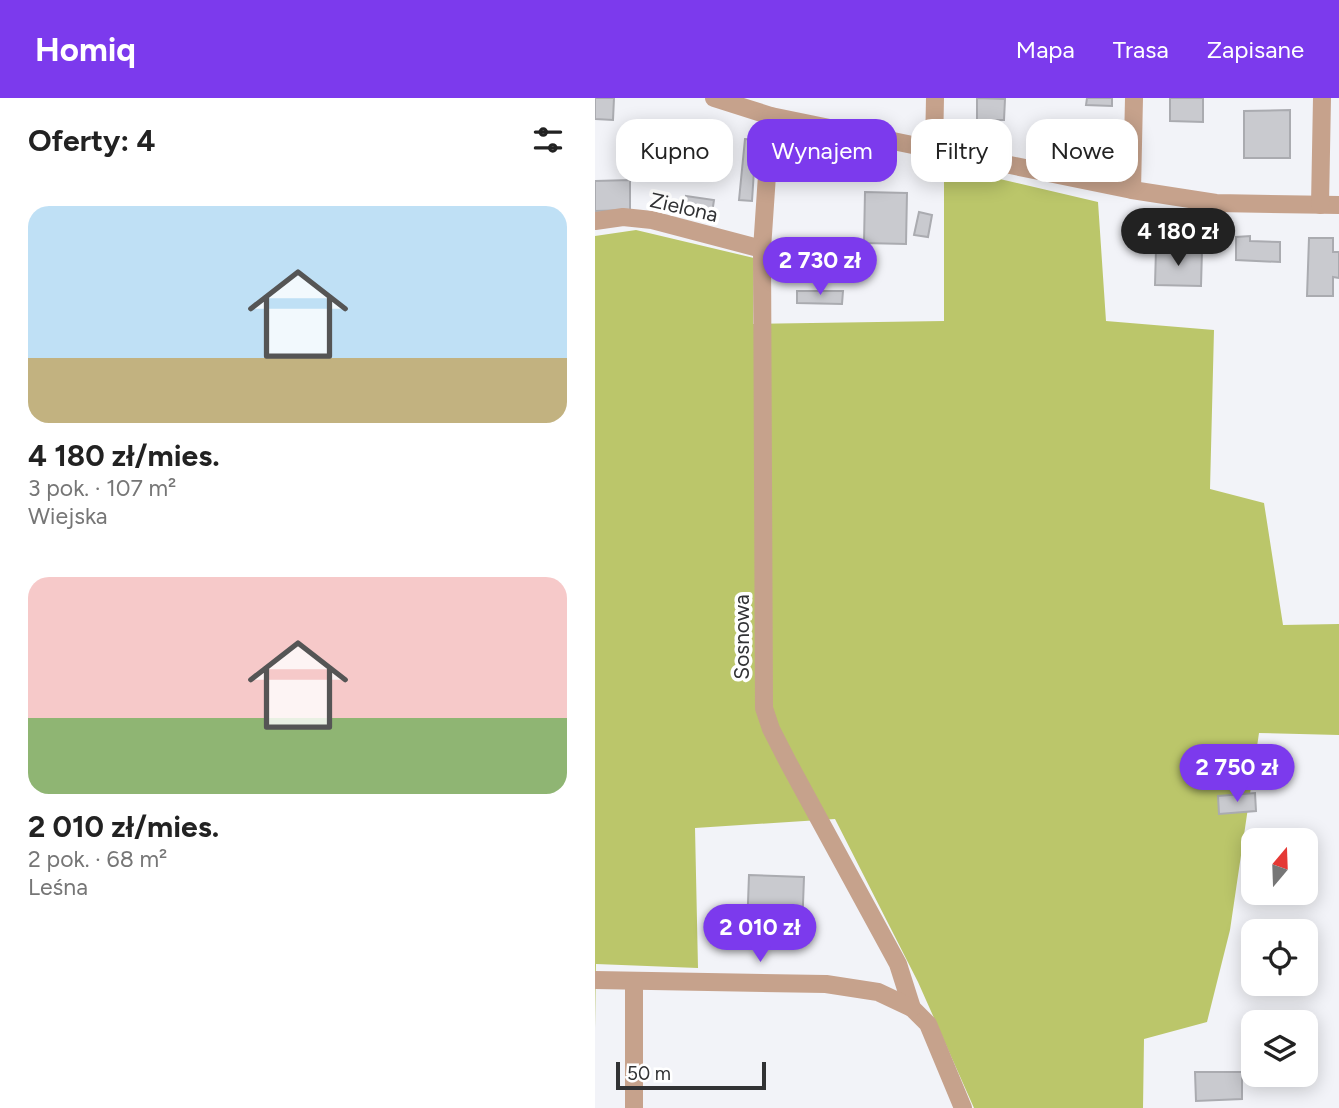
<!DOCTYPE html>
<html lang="pl">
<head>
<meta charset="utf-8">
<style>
	:root { --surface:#fff; --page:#f6f6f6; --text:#222; --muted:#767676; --accent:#7c3aed }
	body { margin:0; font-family:Figtree,sans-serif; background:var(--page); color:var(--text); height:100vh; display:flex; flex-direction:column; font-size:26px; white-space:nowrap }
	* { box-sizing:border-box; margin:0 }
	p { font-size:23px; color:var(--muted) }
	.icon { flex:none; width:38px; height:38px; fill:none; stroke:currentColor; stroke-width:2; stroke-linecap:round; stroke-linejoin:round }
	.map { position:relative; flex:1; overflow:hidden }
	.sheet { display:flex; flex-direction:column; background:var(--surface); width:595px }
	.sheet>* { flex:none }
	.top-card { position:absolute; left:21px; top:21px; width:618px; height:63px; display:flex; gap:14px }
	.needle { width:46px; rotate:19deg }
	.buttons { position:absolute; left:646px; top:730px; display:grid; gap:14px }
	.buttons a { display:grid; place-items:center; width:77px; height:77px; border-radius:14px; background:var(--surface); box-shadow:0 4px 18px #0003; font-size:35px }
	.scale { position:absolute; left:21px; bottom:18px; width:150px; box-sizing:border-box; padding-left:7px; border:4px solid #313234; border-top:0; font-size:19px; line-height:24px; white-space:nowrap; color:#313234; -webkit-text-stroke:5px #fff; paint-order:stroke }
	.price { position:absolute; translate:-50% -60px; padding:0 16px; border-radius:24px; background:var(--accent); color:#fff; font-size:23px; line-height:46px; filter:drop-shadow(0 2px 4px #0008) }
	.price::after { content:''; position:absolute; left:50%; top:42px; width:21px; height:16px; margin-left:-10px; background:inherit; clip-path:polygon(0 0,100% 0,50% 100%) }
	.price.on { background:#222; color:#fff }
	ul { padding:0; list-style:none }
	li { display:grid; align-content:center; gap:14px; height:371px; padding:0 28px }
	li span { display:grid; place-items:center; height:217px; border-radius:21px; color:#555 }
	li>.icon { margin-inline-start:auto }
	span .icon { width:126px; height:126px; fill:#fffc; stroke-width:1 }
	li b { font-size:30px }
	h2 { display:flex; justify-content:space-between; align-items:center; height:84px; padding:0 28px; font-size:30px }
	.tag { padding:0 24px; border-radius:21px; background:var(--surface); box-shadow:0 4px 18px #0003; font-size:24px; line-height:63px }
	.tag.on { background:var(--accent); color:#fff }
	header { display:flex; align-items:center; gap:42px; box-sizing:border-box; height:98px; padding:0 35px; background:var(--accent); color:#fff }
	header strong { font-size:33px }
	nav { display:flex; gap:38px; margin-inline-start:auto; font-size:24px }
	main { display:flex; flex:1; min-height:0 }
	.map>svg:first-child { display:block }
	.forest { fill:#bbc66a }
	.building { fill:#c9cacf; stroke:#aaabb0; stroke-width:2 }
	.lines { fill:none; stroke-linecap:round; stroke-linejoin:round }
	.minor { stroke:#c6a28c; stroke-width:18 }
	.labels { text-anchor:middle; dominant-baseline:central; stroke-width:7; stroke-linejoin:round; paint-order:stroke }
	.street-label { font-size:21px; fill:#313234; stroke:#fff }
</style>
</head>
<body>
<header>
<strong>Homiq</strong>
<nav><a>Mapa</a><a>Trasa</a><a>Zapisane</a></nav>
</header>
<main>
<section class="sheet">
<h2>Oferty: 4<svg class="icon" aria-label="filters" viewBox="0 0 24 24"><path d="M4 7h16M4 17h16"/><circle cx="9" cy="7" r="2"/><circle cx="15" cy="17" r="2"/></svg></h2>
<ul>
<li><span style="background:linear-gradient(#bfe0f5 70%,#c2b280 0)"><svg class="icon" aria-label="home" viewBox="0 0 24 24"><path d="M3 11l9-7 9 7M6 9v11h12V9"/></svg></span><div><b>4 180 zł/mies.</b><p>3 pok. · 107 m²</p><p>Wiejska</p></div></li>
<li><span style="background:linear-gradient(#f6c9c9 65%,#8fb573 0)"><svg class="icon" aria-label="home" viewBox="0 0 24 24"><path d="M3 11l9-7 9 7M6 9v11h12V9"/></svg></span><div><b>2 010 zł/mies.</b><p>2 pok. · 68 m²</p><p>Leśna</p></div></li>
</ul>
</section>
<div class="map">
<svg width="744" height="1010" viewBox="0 0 744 1010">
	<rect width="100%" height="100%" fill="#f2f3f8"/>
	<path class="forest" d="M349,68l154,36 8,119 108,9 -4,159 54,14 19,122 56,-1v111l-80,-2 -29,197 -23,92 -63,17 -1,69h-169l-56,-126 -83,-163 -140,9 3,140 -102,-4 -1,64v-792l41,-6 118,28 -1,66 191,-3z"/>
	<g class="building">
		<path d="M0,0h19l-1,22 -18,-1z"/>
		<path d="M382,0l28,1 -1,21h-27z"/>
		<path d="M492,0h25v8l-26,-1z"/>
		<path d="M575,0h33v24l-33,-1z"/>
		<path d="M695,12v48h-46v-47z"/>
		<path d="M34,31l16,2 -4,28 -16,-2z"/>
		<path d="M74,31l37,1v28l-11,-1v5h-25z"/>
		<path d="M150,41l11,1 -4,61 -13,-1z"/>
		<path d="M35,82v30l-35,1v-30z"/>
		<path d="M270,94l42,1 -1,51 -42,-1z"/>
		<path d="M91,98l28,4 -3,20 -28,-5z"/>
		<path d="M324,114l13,3 -4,22 -14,-2z"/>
		<path d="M655,138v5l30,1v20l-44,-2v-23z"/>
		<path d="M714,140h24v14h6v26l-6,-1v19h-26z"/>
		<path d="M561,151l46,1 -1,36 -46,-1z"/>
		<path d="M202,193h46l-1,13 -45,-1z"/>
		<path d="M660,695l1,18 -37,3 -1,-18z"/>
		<path d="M154,777l55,2 -2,54 -55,-1z"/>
		<path d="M600,974h47v27l-46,2z"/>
	</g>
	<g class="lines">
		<g class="minor">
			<path d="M119,0l57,18 361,74 84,13 123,2"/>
			<path d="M176,18l-9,133 2,459 7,21 18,35 109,200 14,44 16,16 35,84"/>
			<path d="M339,51l1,-51"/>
			<path d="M537,92l2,-92"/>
			<path d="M725,107l2,-107"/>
			<path d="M0,123l28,-4 29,3 110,29"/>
			<path d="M0,882l231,4 52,8 34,16"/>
			<path d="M39,884v126"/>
		</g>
	</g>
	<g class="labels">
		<g class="street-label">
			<text transform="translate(89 109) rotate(13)">Zielona</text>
			<text transform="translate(146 539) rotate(-90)">Sosnowa</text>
		</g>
	</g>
</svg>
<div class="buttons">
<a><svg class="needle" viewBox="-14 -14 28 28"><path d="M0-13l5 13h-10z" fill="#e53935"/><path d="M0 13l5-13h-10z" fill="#767676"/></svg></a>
<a><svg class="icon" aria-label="locate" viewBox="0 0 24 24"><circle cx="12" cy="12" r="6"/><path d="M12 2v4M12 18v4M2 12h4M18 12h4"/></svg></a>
<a><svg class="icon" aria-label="layers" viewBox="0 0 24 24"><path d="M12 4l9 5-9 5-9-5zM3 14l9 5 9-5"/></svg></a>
</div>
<div class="scale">50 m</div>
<b class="price on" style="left:583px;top:170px">4 180 zł</b>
<b class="price" style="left:225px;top:199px">2 730 zł</b>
<b class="price" style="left:642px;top:706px">2 750 zł</b>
<b class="price" style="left:165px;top:866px">2 010 zł</b>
<div class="top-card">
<a class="tag">Kupno</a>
<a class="tag on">Wynajem</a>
<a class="tag">Filtry</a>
<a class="tag">Nowe</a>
</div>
</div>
</main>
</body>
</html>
